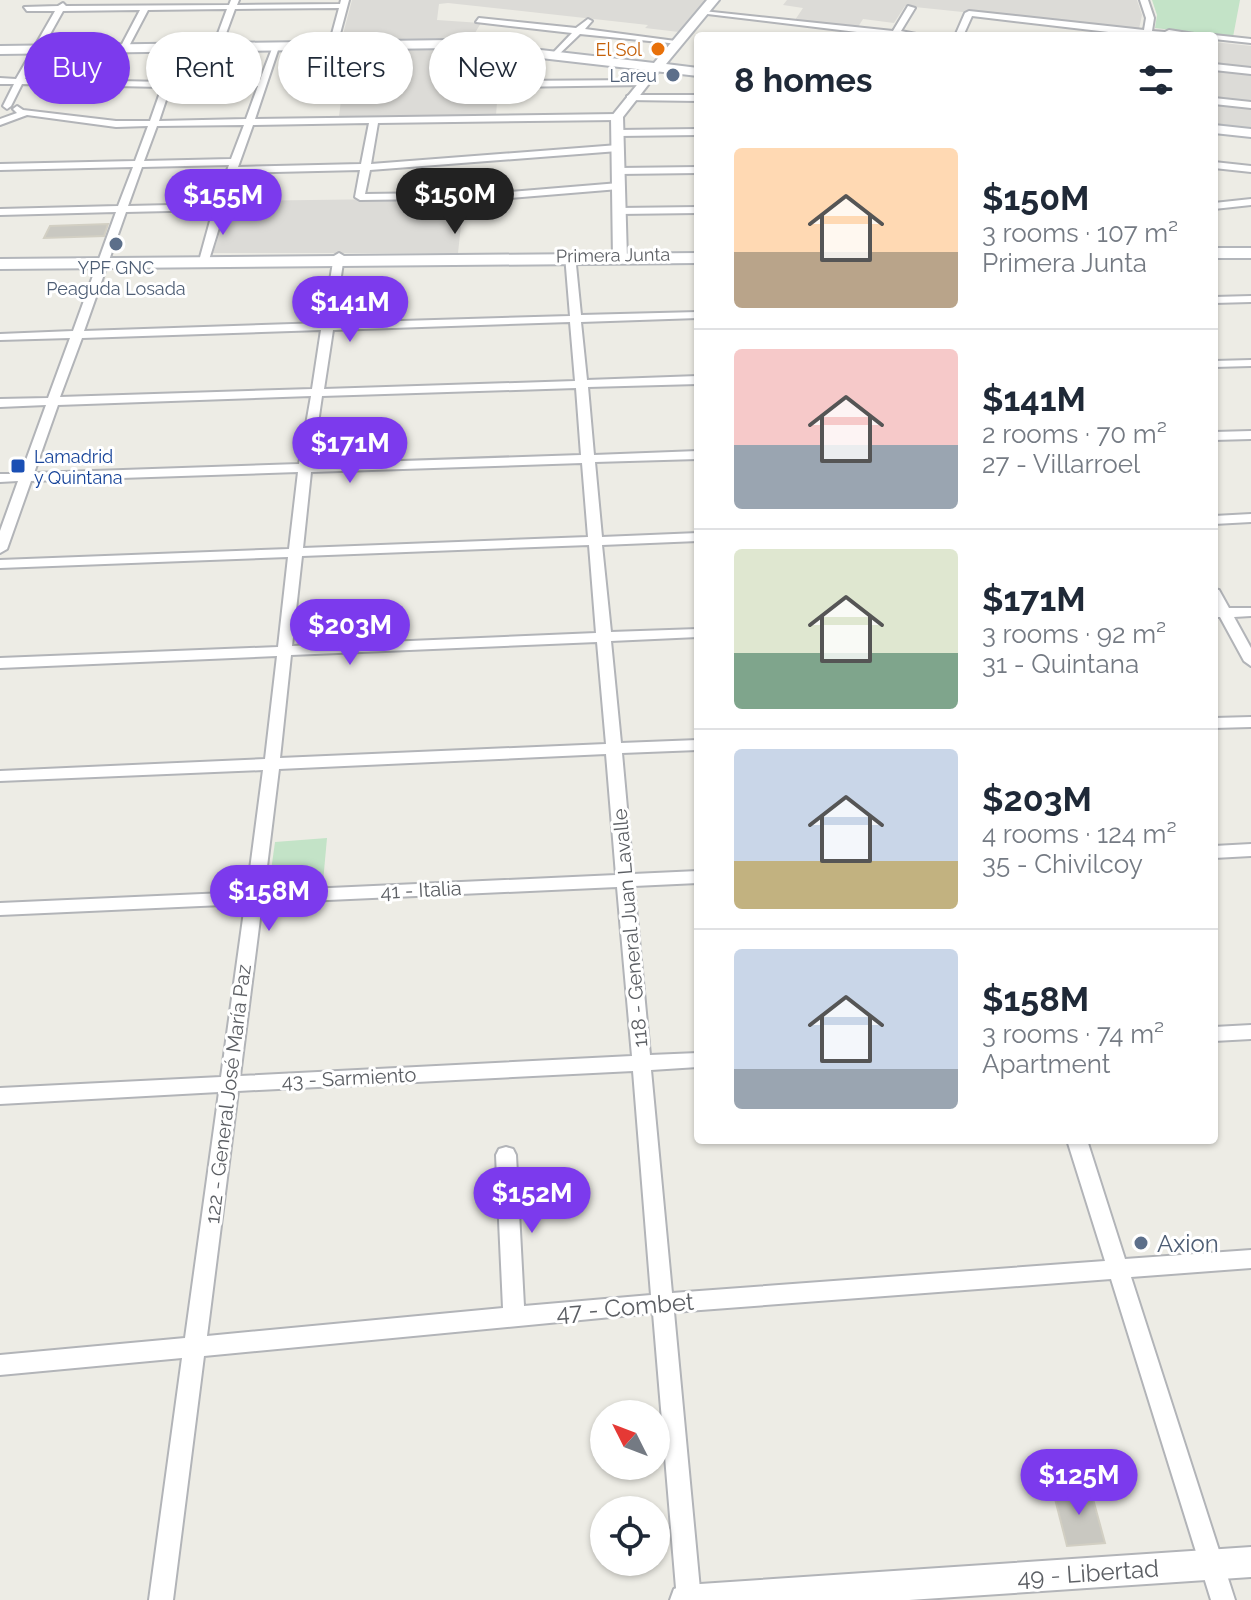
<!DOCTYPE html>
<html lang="en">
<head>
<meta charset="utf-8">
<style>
	:root { --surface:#fff; --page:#f6f6f7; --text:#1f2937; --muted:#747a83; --line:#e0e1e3; --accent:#7c3aed }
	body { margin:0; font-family:Raleway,sans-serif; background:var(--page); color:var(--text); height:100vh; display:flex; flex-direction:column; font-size:30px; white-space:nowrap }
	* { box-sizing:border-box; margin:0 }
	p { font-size:26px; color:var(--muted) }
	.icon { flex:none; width:44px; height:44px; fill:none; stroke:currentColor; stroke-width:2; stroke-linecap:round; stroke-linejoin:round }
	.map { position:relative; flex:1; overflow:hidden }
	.details { position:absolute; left:694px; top:32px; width:524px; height:1112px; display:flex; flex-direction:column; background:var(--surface); border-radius:8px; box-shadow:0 2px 6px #0004 }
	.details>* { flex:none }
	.banner { position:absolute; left:24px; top:32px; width:550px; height:72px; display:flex; gap:16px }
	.needle { width:52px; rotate:312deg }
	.controls { position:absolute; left:590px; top:1400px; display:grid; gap:16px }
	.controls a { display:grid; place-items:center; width:80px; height:80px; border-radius:50%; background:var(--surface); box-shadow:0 2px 6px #0004; font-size:40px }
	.price { position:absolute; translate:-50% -68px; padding:0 18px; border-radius:28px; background:var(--accent); color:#fff; font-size:26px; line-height:52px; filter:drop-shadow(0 2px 4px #0008) }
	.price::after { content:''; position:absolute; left:50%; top:48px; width:24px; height:18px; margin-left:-12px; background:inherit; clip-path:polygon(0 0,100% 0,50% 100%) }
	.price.on { background:#222; color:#fff }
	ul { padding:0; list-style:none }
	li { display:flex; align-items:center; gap:24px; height:200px; padding:0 40px }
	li+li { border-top:2px solid var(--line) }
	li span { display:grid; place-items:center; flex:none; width:224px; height:160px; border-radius:8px; color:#555 }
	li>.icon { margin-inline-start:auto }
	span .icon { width:96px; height:96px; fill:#fffc; stroke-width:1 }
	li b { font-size:34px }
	h2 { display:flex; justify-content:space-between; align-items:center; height:96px; padding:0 40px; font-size:34px }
	.pill { padding:0 28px; border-radius:36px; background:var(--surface); box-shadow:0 2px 6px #0004; font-size:28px; line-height:72px }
	.pill.on { background:var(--accent); color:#fff }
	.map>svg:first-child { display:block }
	.industrial { fill:#dcdbd7 }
	.green { fill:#c3e3c7 }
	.building { fill:#c9c8c1; stroke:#d2cfc3; stroke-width:2 }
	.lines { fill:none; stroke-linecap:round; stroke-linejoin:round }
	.minor-casing { stroke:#b2b4b8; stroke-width:4 }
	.tertiary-casing { stroke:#b2b4b8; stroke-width:4 }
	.secondary-casing { stroke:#b3b6bb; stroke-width:4 }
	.minor { fill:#fff; fill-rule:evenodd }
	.tertiary { fill:#fff; fill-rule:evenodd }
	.secondary { fill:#fff; fill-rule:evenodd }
	.food-dot { fill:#e8710a; stroke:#fff; stroke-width:3 }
	.service-dot { fill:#5c6f8a; stroke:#fff; stroke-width:3 }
	.transit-dot { fill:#1a4fb4; stroke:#fff; stroke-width:3 }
	.labels { text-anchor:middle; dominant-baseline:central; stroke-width:6; stroke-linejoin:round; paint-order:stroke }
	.far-food-label { font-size:18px; fill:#c56008; stroke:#fff; text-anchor:end }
	.far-service-label { font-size:18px; fill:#4e5e75; stroke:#fff; text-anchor:end }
	.far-street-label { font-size:18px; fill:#5c5f64; stroke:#fff }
	.far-transit-label { font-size:18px; fill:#164399; stroke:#fff; text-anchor:start }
	.street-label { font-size:20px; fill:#5c5f64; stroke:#fff }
	.near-service-label { font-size:24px; fill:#4e5e75; stroke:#fff; text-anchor:start }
	.near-street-label { font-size:24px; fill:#5c5f64; stroke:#fff }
</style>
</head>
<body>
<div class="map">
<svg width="1251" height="1600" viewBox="0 0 1251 1600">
	<rect width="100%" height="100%" fill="#edece5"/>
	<g class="industrial">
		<path d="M352,0h354l-27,32 -34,-4 3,-3 -200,-22 -9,1 -2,16 44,3 -11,18 -126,2 -3,-1z"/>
		<path d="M787,0h350l5,15 -3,14 -4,1 -230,-24 -11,17 -31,-4 -5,8 -63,-7 8,-12 -20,-3z"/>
		<path d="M1214,42l37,4v83l-37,-4z"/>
		<path d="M451,47l50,5 -5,63 -157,1 9,-68z"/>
		<path d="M464,198l-6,55h-245l17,-52z"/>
	</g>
	<g class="green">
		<path d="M1152,0h88l-7,37 -78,-9 2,-13z"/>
		<path d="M327,838l-4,44 -54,3 6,-43z"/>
	</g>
	<g class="building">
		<path d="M108,224l-4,12 -60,2 6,-12z"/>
		<path d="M1090,1488l15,55 -38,3 -14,-55z"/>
	</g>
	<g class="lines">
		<g class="minor-casing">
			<g id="minor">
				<path d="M231,0h8l-2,5 103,-1 1,-4h8l-12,45 -4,2 -4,-2 10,-37 -104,1 -18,49 -39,18 -5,6 87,-2 13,-34 7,-2 -25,75 362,-5 5,3 -5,3 -239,3 -7,41 247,-19 5,3 -5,3 -248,19 -5,24 145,-2 109,-9 5,3 -5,3 -109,9 -150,2 -5,-3 5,-27 -124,3 -28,90 -9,-2 14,-51 -87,2 -42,119 239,-8 11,-67 5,-3 5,3 -10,67 236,-7 -5,-61 5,-3 5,3 6,60 117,-3v6l-117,4 6,58 111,-4v8l-110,3 6,68 104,-4v8l-103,3 7,75 96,-4v8l-96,4 9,87 87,-3v8l-87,4 10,102 77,-3v10l-76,3 11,121 65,-3v12l-64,3 16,169 48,-2v14l-47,3 21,223 433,-32 -38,-121h20l38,119 126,-9v18l-120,9 104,323h-24l-100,-321 -437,33 27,288h-24l-24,-287 -449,43 -31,244h-24l33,-242 -182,17v-20l185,-17 34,-246 -219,12v-16l221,-11 24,-173 -245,11v-12l247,-11 16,-122 -263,11v-10l265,-12 12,-103 -277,12v-10l278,-11 10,-90 -288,11v-8l289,-11 9,-77 -267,9 -24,68 -7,4v-22l18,-50 -18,1v-8h21l25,-69 -46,2v-8l48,-1 22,-60 -70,2v-6l73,-3 43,-119 -116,3v-6l118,-3 15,-39 -133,3v-6l135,-3 13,-35 -32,1 -89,-12 -27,10v-6l17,-6 -4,-4 4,-3 6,4 93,11h34l12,-34 -140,-3 -11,22 -4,3 -4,-3 11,-22h-14v-6l16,1 39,-68h-28l-3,-4 34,-1 5,-3 3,3 163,-1zM227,9l-17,46 -38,17 -7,10 -140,-3 38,-68 77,-1 -20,38 4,2 4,-2 20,-38zM258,86l-12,33 -87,2 11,-33zM369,123l-8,41 -123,3 15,-42zM244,125l-13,34 -87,2 13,-35zM229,165l-14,39 -87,2 14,-39zM570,322l5,59 -251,8 9,-59zM321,330l-9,59 -252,8 22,-59zM576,388l5,67 -269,9 10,-68zM311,396l-12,68 -265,9 24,-68zM582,463l6,74 -285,11 8,-76zM589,545l7,88 -304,13 10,-90zM597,642l9,102 -326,14 11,-103zM606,754l10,121 -352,16 15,-122zM617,887l15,169 -392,20 22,-173zM633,1071l18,224 -127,11 -8,-151 -3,-6 -7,-2 -7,2 -3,6 7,153 -296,28 31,-245z"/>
				<path d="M1140,0h8l6,18 -2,13 13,1 4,-2 38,6h-64l-171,-20 -9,20h-8l10,-23 4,-2 175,19 2,-12z"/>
				<path d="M908,6l7,2 -14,23 25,5h-36l-191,-23 4,-2 190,20z"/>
				<path d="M479,18l97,10 12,-9 4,2 -7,8 98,13 -4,2 -99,-10 -25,24 -4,-3 21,-22 -96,-11z"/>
				<path d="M1214,35l37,4v4l-37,-4v-3h-3z"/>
				<path d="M1214,64l37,4v6l-37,-4z"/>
				<path d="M643,80l4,3 -1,2 -141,2 -4,-3 4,-3z"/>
				<path d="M630,95h68v6l-71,-1v-4z"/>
				<path d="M1214,98l37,4v6l-37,-4z"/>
				<path d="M698,129v6l-80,1 -5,-3 5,-3z"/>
				<path d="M1214,162l37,4v6l-37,-4z"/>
				<path d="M698,167v6l-79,1 -5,-3 5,-3z"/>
				<path d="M1251,199v6l-37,4v-6z"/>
				<path d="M698,207v6l-79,1 -5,-3 5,-3z"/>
				<path d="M1251,296v6l-37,1v-6z"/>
				<path d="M1251,360v6l-37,1v-6z"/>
				<path d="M1251,431v8l-37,1v-8z"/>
				<path d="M1251,514v8l-37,2v-8z"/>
				<path d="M1214,589l5,1 10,18h22v8l-17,1 17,31v18l-7,-5 -24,-44h-6z"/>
				<path d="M1251,717v10l-37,1v-10z"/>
				<path d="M1251,844v12l-37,2v-12z"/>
				<path d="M1251,1025v14l-37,2v-14z"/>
			</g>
		</g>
		<g class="tertiary-casing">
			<g id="tertiary">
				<path d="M653,65l9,2 -39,50 4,142 -7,4 -7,-4 -2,-142z"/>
				<path d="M1251,1547v30l-342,23h-239l4,-11 11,-4z"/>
			</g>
		</g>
		<g class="secondary-casing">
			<g id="secondary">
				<path d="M707,0h12l-53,64 32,4v8l-245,-28 -453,6v-8l453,-6 201,23z"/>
				<path d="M1214,125l37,4v8l-37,-4z"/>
				<rect x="1214" y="248" width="37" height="10"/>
				<path d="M698,253v10l-698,6v-10z"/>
			</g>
		</g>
		<use href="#minor" class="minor"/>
		<use href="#tertiary" class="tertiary"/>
		<use href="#secondary" class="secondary"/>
	</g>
	<circle class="food-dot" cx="658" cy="49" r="8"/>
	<g class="service-dot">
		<circle cx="673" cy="75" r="8"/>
		<circle cx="116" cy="244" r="8"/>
		<circle cx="1141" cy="1243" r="8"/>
	</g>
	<rect class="transit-dot" x="10" y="458" width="16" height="16" rx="4"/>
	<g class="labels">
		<g class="far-food-label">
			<text x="642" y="49">El Sol</text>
		</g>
		<g class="far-service-label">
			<text x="657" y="75">Lareu</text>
			<text x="116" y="267" text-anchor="middle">YPF GNC<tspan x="116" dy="21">Peaguda Losada</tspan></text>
		</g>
		<g class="far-street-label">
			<text transform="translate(613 255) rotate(-1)">Primera Junta</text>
		</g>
		<g class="far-transit-label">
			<text x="34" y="456">Lamadrid<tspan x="34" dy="21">y Quintana</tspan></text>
		</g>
		<g class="street-label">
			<text transform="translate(421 890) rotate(-3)">41 - Italia</text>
			<text transform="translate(630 928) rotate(-95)">118 - General Juan Lavalle</text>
			<text transform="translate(349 1078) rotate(-3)">43 - Sarmiento</text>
			<text transform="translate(228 1094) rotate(-83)">122 - General José María Paz</text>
		</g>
		<g class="near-service-label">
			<text x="1157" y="1243">Axion</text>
		</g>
		<g class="near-street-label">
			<text transform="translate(625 1307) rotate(-5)">47 - Combet</text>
			<text transform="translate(1088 1573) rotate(-4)">49 - Libertad</text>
		</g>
	</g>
</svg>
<div class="controls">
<a><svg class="needle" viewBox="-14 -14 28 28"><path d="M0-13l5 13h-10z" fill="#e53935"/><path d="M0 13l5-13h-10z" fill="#747a83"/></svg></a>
<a><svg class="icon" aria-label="locate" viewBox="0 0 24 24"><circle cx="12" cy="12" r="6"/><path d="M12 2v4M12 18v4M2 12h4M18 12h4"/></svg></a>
</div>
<b class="price on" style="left:455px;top:236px">$150M</b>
<b class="price" style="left:223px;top:237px">$155M</b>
<b class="price" style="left:350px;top:344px">$141M</b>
<b class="price" style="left:350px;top:485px">$171M</b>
<b class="price" style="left:350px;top:667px">$203M</b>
<b class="price" style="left:269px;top:933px">$158M</b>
<b class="price" style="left:532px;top:1235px">$152M</b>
<b class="price" style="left:1079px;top:1517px">$125M</b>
<div class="banner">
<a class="pill on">Buy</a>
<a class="pill">Rent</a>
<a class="pill">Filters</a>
<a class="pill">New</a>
</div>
<section class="details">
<h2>8 homes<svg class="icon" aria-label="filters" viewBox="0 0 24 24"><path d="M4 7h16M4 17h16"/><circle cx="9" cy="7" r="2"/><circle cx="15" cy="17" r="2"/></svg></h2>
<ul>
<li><span style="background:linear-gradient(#ffd9b3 65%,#b9a48a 0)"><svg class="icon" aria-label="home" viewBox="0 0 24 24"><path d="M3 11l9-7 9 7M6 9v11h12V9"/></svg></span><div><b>$150M</b><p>3 rooms · 107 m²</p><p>Primera Junta</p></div></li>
<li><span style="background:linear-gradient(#f6c9c9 60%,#9aa5b1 0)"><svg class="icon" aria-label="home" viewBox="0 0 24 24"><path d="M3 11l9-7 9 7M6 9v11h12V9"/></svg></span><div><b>$141M</b><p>2 rooms · 70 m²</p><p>27 - Villarroel</p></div></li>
<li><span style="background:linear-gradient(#dfe7d0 65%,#7fa58c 0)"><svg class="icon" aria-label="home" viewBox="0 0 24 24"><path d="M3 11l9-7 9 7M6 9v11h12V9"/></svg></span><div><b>$171M</b><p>3 rooms · 92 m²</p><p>31 - Quintana</p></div></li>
<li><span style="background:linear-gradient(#c9d6e8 70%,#c2b280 0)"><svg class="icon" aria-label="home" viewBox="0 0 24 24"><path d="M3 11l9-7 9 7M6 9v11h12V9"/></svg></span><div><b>$203M</b><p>4 rooms · 124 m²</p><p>35 - Chivilcoy</p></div></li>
<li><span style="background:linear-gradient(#c9d6e8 75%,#9aa5b1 0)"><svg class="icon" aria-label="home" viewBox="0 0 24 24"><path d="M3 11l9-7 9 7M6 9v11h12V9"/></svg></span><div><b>$158M</b><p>3 rooms · 74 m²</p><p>Apartment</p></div></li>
</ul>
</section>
</div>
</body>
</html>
